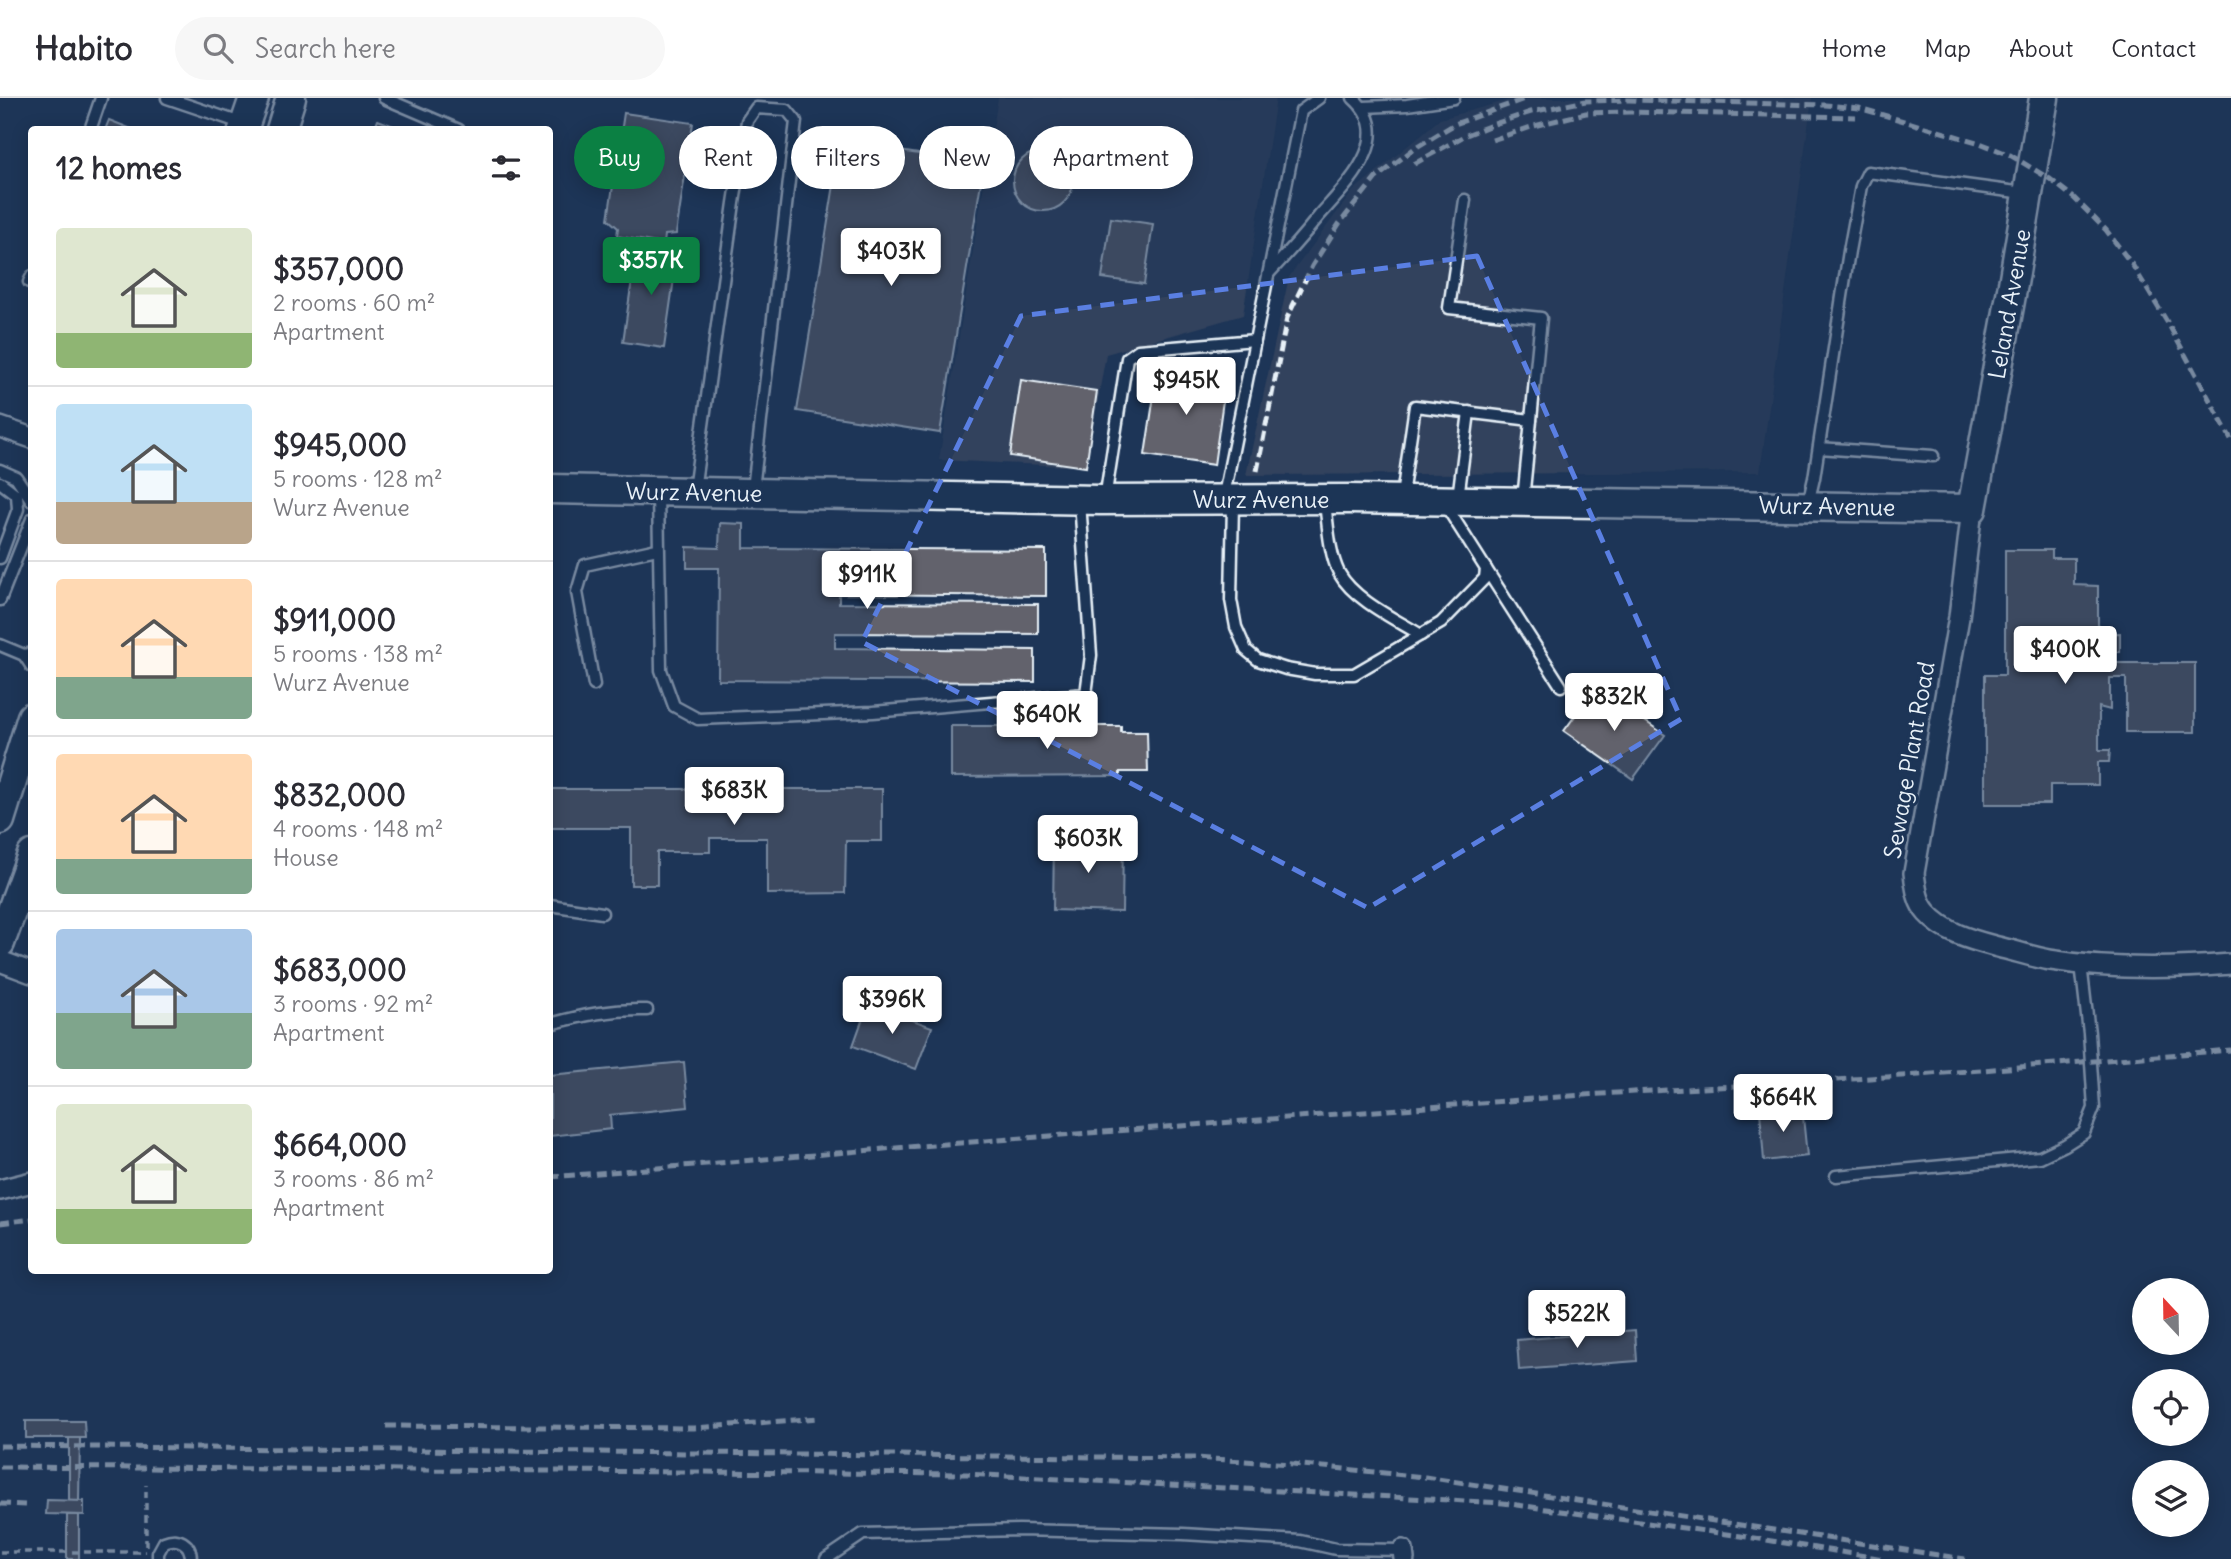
<!DOCTYPE html>
<html lang="en">
<head>
<meta charset="utf-8">
<style>
	:root { --surface:#fff; --page:#f7f7f7; --text:#2b2b33; --muted:#7c7c81; --line:#e1e1e2; --accent:#0b8043 }
	body { margin:0; font-family:Delius,sans-serif; background:var(--page); color:var(--text); height:100vh; display:flex; flex-direction:column; font-size:26px; white-space:nowrap }
	* { box-sizing:border-box; margin:0 }
	p { font-size:23px; color:var(--muted) }
	.icon { flex:none; width:38px; height:38px; fill:none; stroke:currentColor; stroke-width:2; stroke-linecap:round; stroke-linejoin:round }
	.map { position:relative; flex:1; overflow:hidden }
	.details { position:absolute; left:28px; top:28px; width:525px; height:1148px; display:flex; flex-direction:column; background:var(--surface); border-radius:7px; box-shadow:0 4px 18px #0003 }
	.details>* { flex:none }
	.guide { position:absolute; left:574px; top:28px; width:665px; height:63px; display:flex; gap:14px }
	.needle { width:46px; rotate:338deg }
	.controls { position:absolute; left:2132px; top:1180px; display:grid; gap:14px }
	.controls a { display:grid; place-items:center; width:77px; height:77px; border-radius:50%; background:var(--surface); box-shadow:0 4px 18px #0003; font-size:35px }
	.price { position:absolute; translate:-50% -60px; padding:0 16px; border-radius:7px; background:#fff; color:#222; font-size:23px; line-height:46px; filter:drop-shadow(0 2px 4px #0008) }
	.price::after { content:''; position:absolute; left:50%; top:42px; width:21px; height:16px; margin-left:-10px; background:inherit; clip-path:polygon(0 0,100% 0,50% 100%) }
	.price.current { background:var(--accent); color:#fff }
	ul { padding:0; list-style:none }
	li { display:flex; align-items:center; gap:21px; height:175px; padding:0 28px }
	li+li { border-top:2px solid var(--line) }
	li span { display:grid; place-items:center; flex:none; width:196px; height:140px; border-radius:7px; color:#555 }
	li>.icon { margin-inline-start:auto }
	span .icon { width:84px; height:84px; fill:#fffc; stroke-width:1 }
	li b { font-size:30px }
	h2 { display:flex; justify-content:space-between; align-items:center; height:84px; padding:0 28px; font-size:30px }
	.tag { padding:0 24px; border-radius:32px; background:var(--surface); box-shadow:0 4px 18px #0003; font-size:24px; line-height:63px }
	.tag.current { background:var(--accent); color:#fff }
	header { display:flex; align-items:center; gap:42px; box-sizing:border-box; height:98px; padding:0 35px; background:var(--surface); border-bottom:2px solid var(--line) }
	header strong { font-size:33px }
	nav { display:flex; gap:38px; margin-inline-start:auto; font-size:24px }
	.search { width:490px; height:63px; background:var(--page); display:flex; align-items:center; gap:18px; box-sizing:border-box; padding:0 24px; border-radius:38px; color:var(--muted); font-size:26px }
	.map>svg:first-child { display:block }
	.built { fill:#32425d }
	.building { fill:#62626c; stroke:#e8f1f8; stroke-width:2 }
	.lines { fill:none; stroke-linecap:round; stroke-linejoin:round }
	.lane-casing { stroke:#e8f1f8; stroke-width:15 }
	.street-casing { stroke:#e8f1f8; stroke-width:24 }
	.secondary-casing { stroke:#e8f1f8; stroke-width:33 }
	.path { stroke:#e8f1f8; stroke-width:3.5; stroke-dasharray:7 5; stroke-linecap:butt }
	.lane { stroke:#1d3557; stroke-width:10 }
	.street { stroke:#1d3557; stroke-width:19 }
	.secondary { stroke:#1d3557; stroke-width:28 }
	.rail { stroke:#e8f1f8; stroke-width:5; stroke-dasharray:10 5; stroke-linecap:butt }
	.marked { fill:none; stroke:#5a7fe2; stroke-width:5; stroke-dasharray:14 9; stroke-linejoin:round }
	.labels { text-anchor:middle; dominant-baseline:central; stroke-width:6; stroke-linejoin:round; paint-order:stroke }
	.street-label { font-size:23px; fill:#e8f1f8; stroke:#1d3557 }
</style>
</head>
<body>
<header>
<strong>Habito</strong>
<div class="search"><svg class="icon" aria-label="search" viewBox="0 0 24 24"><circle cx="10" cy="10" r="6"/><path d="M15 15l6 6"/></svg>Search here</div>
<nav><a>Home</a><a>Map</a><a>About</a><a>Contact</a></nav>
</header>
<div class="map">
<svg width="2231" height="1461" viewBox="0 0 2231 1461">
	<rect width="100%" height="100%" fill="#1d3557"/>
	<filter id="ink" filterUnits="userSpaceOnUse"><feTurbulence type="fractalNoise" baseFrequency=".0143" numOctaves="2"/><feDisplacementMap in="SourceGraphic" scale="14" xChannelSelector="R" yChannelSelector="G"/><feConvolveMatrix kernelMatrix="1 2 1 2 8 2 1 2 1" color-interpolation-filters="sRGB"/></filter>
	<g filter="url(#ink)">
		<g class="built">
			<path d="M998,0h278l-33,217 -137,39 -20,113 -147,-7z"/>
			<path d="M1516,0h296l-52,374 -514,3 43,-198 64,-86 87,-72z"/>
		</g>
		<g class="building">
			<path d="M624,15l69,10 -17,111 -11,1 -1,9 -47,-8 1,-8 -10,-9z"/>
			<path d="M109,22l25,10h-29z"/>
			<path d="M378,22l26,10h-30z"/>
			<path d="M841,44l143,22 -44,269 -143,-22z"/>
			<circle cx="1043" cy="83" r="30"/>
			<path d="M1111,120l42,6 -9,60 -42,-6z"/>
			<path d="M637,147l41,6 -14,97 -41,-6z"/>
			<path d="M1158,271l68,10 -12,86 -69,-10z"/>
			<path d="M1021,282l76,11 -11,76 -76,-11z"/>
			<path d="M720,425l24,1v24l302,2v46l-207,-2v9l199,1v30l-203,-1v15l200,2v32l-317,-2 1,-112h-32v-21l32,1z"/>
			<path d="M2005,452h47v8h22v27l24,1v48l22,-1v19h-20v11h95v69h-69v-54h-16v32l-11,-3v43h11l-1,12h-11v23h-48v19h-65v-129h20z"/>
			<path d="M1596,589l69,48 -32,44 -69,-48z"/>
			<path d="M951,628h170v6h26l1,40h-28v4l-169,1z"/>
			<path d="M550,691h332v52h-36l-1,52 -78,1v-56h-57v14h-53v33h-26v-57h-81z"/>
			<path d="M1054,741l69,1 -1,72 -69,-2z"/>
			<path d="M868,906l64,23 -16,42 -63,-23z"/>
			<path d="M684,964l4,45 -78,8 1,14 -61,7v-61z"/>
			<path d="M1802,1009l5,49 -43,5 -4,-50z"/>
			<path d="M1635,1232l2,31 -118,9 -2,-30z"/>
			<path d="M26,1323h58l1,17h-59z"/>
			<path d="M69,1340h11l-1,63h-10z"/>
			<path d="M47,1402l37,1v14l-38,-1z"/>
			<rect x="67" y="1417" width="12" height="44"/>
		</g>
		<g class="lines">
			<g class="lane-casing">
				<g id="lane">
					<path d="M167,0l77,26"/>
					<path d="M384,0l75,32"/>
					<path d="M1364,9l43,-2 47,-7"/>
					<path d="M90,32l11,-32"/>
					<path d="M1465,102l-16,108 92,10 -10,102"/>
					<path d="M1269,175c17,-18 34,-37 50,-57 27,-31 79,-79 34,-118"/>
					<path d="M29,184l3,-6"/>
					<path d="M1819,350l114,8"/>
					<path d="M0,372l16,7 16,24"/>
					<path d="M0,384l17,13 1,14 -18,49"/>
					<path d="M694,392l40,-287 13,-82 9,-13 31,2 9,11 -43,368"/>
					<path d="M658,394l3,178 13,36 24,13 175,-7 213,-18 5,-39 -11,-153"/>
					<path d="M1224,397l77,-384 18,-13"/>
					<path d="M1402,398l13,-90 116,14 -8,80"/>
					<path d="M1458,400l11,-86"/>
					<path d="M1105,401l22,-141 11,-8 117,-10"/>
					<path d="M1233,405l-2,97 5,27 10,23 12,10 28,9 29,5h39l87,-51 44,-45 1,-9 -40,-63"/>
					<path d="M1325,405c3,22 4,50 14,70 15,27 56,46 82,62"/>
					<path d="M1808,406l6,-26 35,-227 12,-65 7,-14 156,21"/>
					<path d="M1486,471l75,117"/>
					<path d="M0,502l32,-81"/>
					<path d="M0,547l24,10 8,-2"/>
					<path d="M24,557l8,12"/>
					<path d="M594,587l-17,-93 8,-27 72,-16"/>
					<path d="M550,807l52,8"/>
					<path d="M550,926c34,-9 61,-15 97,-14"/>
					<path d="M1836,1078l204,-19 25,-12 19,-12 10,-25 -5,-75 -8,-69"/>
					<path d="M158,1461v-6l6,-11c14,-6 27,1 27,17"/>
					<path d="M826,1461l37,-25 156,-4 164,4 117,7 36,8 67,1"/>
				</g>
			</g>
			<g class="street-casing">
				<g id="street">
					<path d="M0,329l32,11"/>
					<path d="M1972,411l-13,108 -45,256c2,15 3,29 13,40 19,21 45,27 71,34 17,4 35,10 52,13 61,10 120,9 181,4"/>
					<path d="M0,863l32,12"/>
					<path d="M0,1092l32,-8"/>
					<path d="M1403,1452l1,9"/>
				</g>
			</g>
			<g class="secondary-casing">
				<g id="secondary">
					<path d="M243,32l11,-32"/>
					<path d="M281,32l10,-32"/>
					<path d="M550,391l550,11 250,-1 622,10 41,-225 31,-186"/>
					<path d="M0,722l32,-103"/>
					<path d="M0,845l32,-88"/>
				</g>
			</g>
			<g class="path">
				<path d="M146,1448v-61"/>
				<path d="M0,1454h145"/>
			</g>
			<use href="#lane" class="lane"/>
			<use href="#street" class="street"/>
			<use href="#secondary" class="secondary"/>
			<g class="rail">
				<path d="M1492,42l42,-14 52,-13 44,-1 226,5"/>
				<path d="M1414,66l50,-28 30,-12 37,-12 55,-11 43,-1 196,5 34,3 121,35 30,12 40,24 24,19 32,32 27,36 36,59 62,114"/>
				<path d="M1257,373l30,-153 25,-52 27,-42 37,-46 39,-30 40,-24 72,-26"/>
				<path d="M550,1079l370,-31 664,-51 335,-20 312,-25"/>
				<path d="M0,1125l32,-4"/>
				<path d="M386,1328l308,2 125,-10"/>
				<path d="M0,1348l1195,12 98,6 132,13 540,82"/>
				<path d="M0,1369l967,7 536,29 238,33 143,23"/>
				<path d="M0,1406l28,1"/>
			</g>
		</g>
	</g>
	<path d="M0 0H2231V1461H0ZM1477,158l204,463 -313,189 -506,-266 159,-326z" fill="#1d3557" fill-opacity=".55" fill-rule="evenodd"/>
	<path class="marked" d="M1477,158l204,463 -313,189 -506,-266 159,-326z"/>
	<g class="labels">
		<g class="street-label">
			<text transform="translate(2009 206) rotate(-80)">Leland Avenue</text>
			<text transform="translate(694 394) rotate(1)">Wurz Avenue</text>
			<text x="1261" y="401">Wurz Avenue</text>
			<text transform="translate(1827 408) rotate(1)">Wurz Avenue</text>
			<text transform="translate(1909 662) rotate(-80)">Sewage Plant Road</text>
		</g>
	</g>
</svg>
<div class="controls">
<a><svg class="needle" viewBox="-14 -14 28 28"><path d="M0-13l5 13h-10z" fill="#e53935"/><path d="M0 13l5-13h-10z" fill="#7c7c81"/></svg></a>
<a><svg class="icon" aria-label="locate" viewBox="0 0 24 24"><circle cx="12" cy="12" r="6"/><path d="M12 2v4M12 18v4M2 12h4M18 12h4"/></svg></a>
<a><svg class="icon" aria-label="layers" viewBox="0 0 24 24"><path d="M12 4l9 5-9 5-9-5zM3 14l9 5 9-5"/></svg></a>
</div>
<b class="price" style="left:891px;top:190px">$403K</b>
<b class="price current" style="left:651px;top:199px">$357K</b>
<b class="price" style="left:1186px;top:319px">$945K</b>
<b class="price" style="left:867px;top:513px">$911K</b>
<b class="price" style="left:2065px;top:588px">$400K</b>
<b class="price" style="left:1614px;top:635px">$832K</b>
<b class="price" style="left:1047px;top:653px">$640K</b>
<b class="price" style="left:734px;top:729px">$683K</b>
<b class="price" style="left:1088px;top:777px">$603K</b>
<b class="price" style="left:892px;top:938px">$396K</b>
<b class="price" style="left:1783px;top:1036px">$664K</b>
<b class="price" style="left:1577px;top:1252px">$522K</b>
<div class="guide">
<a class="tag current">Buy</a>
<a class="tag">Rent</a>
<a class="tag">Filters</a>
<a class="tag">New</a>
<a class="tag">Apartment</a>
</div>
<section class="details">
<h2>12 homes<svg class="icon" aria-label="filters" viewBox="0 0 24 24"><path d="M4 7h16M4 17h16"/><circle cx="9" cy="7" r="2"/><circle cx="15" cy="17" r="2"/></svg></h2>
<ul>
<li><span style="background:linear-gradient(#dfe7d0 75%,#8fb573 0)"><svg class="icon" aria-label="home" viewBox="0 0 24 24"><path d="M3 11l9-7 9 7M6 9v11h12V9"/></svg></span><div><b>$357,000</b><p>2 rooms · 60 m²</p><p>Apartment</p></div></li>
<li><span style="background:linear-gradient(#bfe0f5 70%,#b9a48a 0)"><svg class="icon" aria-label="home" viewBox="0 0 24 24"><path d="M3 11l9-7 9 7M6 9v11h12V9"/></svg></span><div><b>$945,000</b><p>5 rooms · 128 m²</p><p>Wurz Avenue</p></div></li>
<li><span style="background:linear-gradient(#ffd9b3 70%,#7fa58c 0)"><svg class="icon" aria-label="home" viewBox="0 0 24 24"><path d="M3 11l9-7 9 7M6 9v11h12V9"/></svg></span><div><b>$911,000</b><p>5 rooms · 138 m²</p><p>Wurz Avenue</p></div></li>
<li><span style="background:linear-gradient(#ffd9b3 75%,#7fa58c 0)"><svg class="icon" aria-label="home" viewBox="0 0 24 24"><path d="M3 11l9-7 9 7M6 9v11h12V9"/></svg></span><div><b>$832,000</b><p>4 rooms · 148 m²</p><p>House</p></div></li>
<li><span style="background:linear-gradient(#a9c7e8 60%,#7fa58c 0)"><svg class="icon" aria-label="home" viewBox="0 0 24 24"><path d="M3 11l9-7 9 7M6 9v11h12V9"/></svg></span><div><b>$683,000</b><p>3 rooms · 92 m²</p><p>Apartment</p></div></li>
<li><span style="background:linear-gradient(#dfe7d0 75%,#8fb573 0)"><svg class="icon" aria-label="home" viewBox="0 0 24 24"><path d="M3 11l9-7 9 7M6 9v11h12V9"/></svg></span><div><b>$664,000</b><p>3 rooms · 86 m²</p><p>Apartment</p></div></li>
</ul>
</section>
</div>
</body>
</html>
